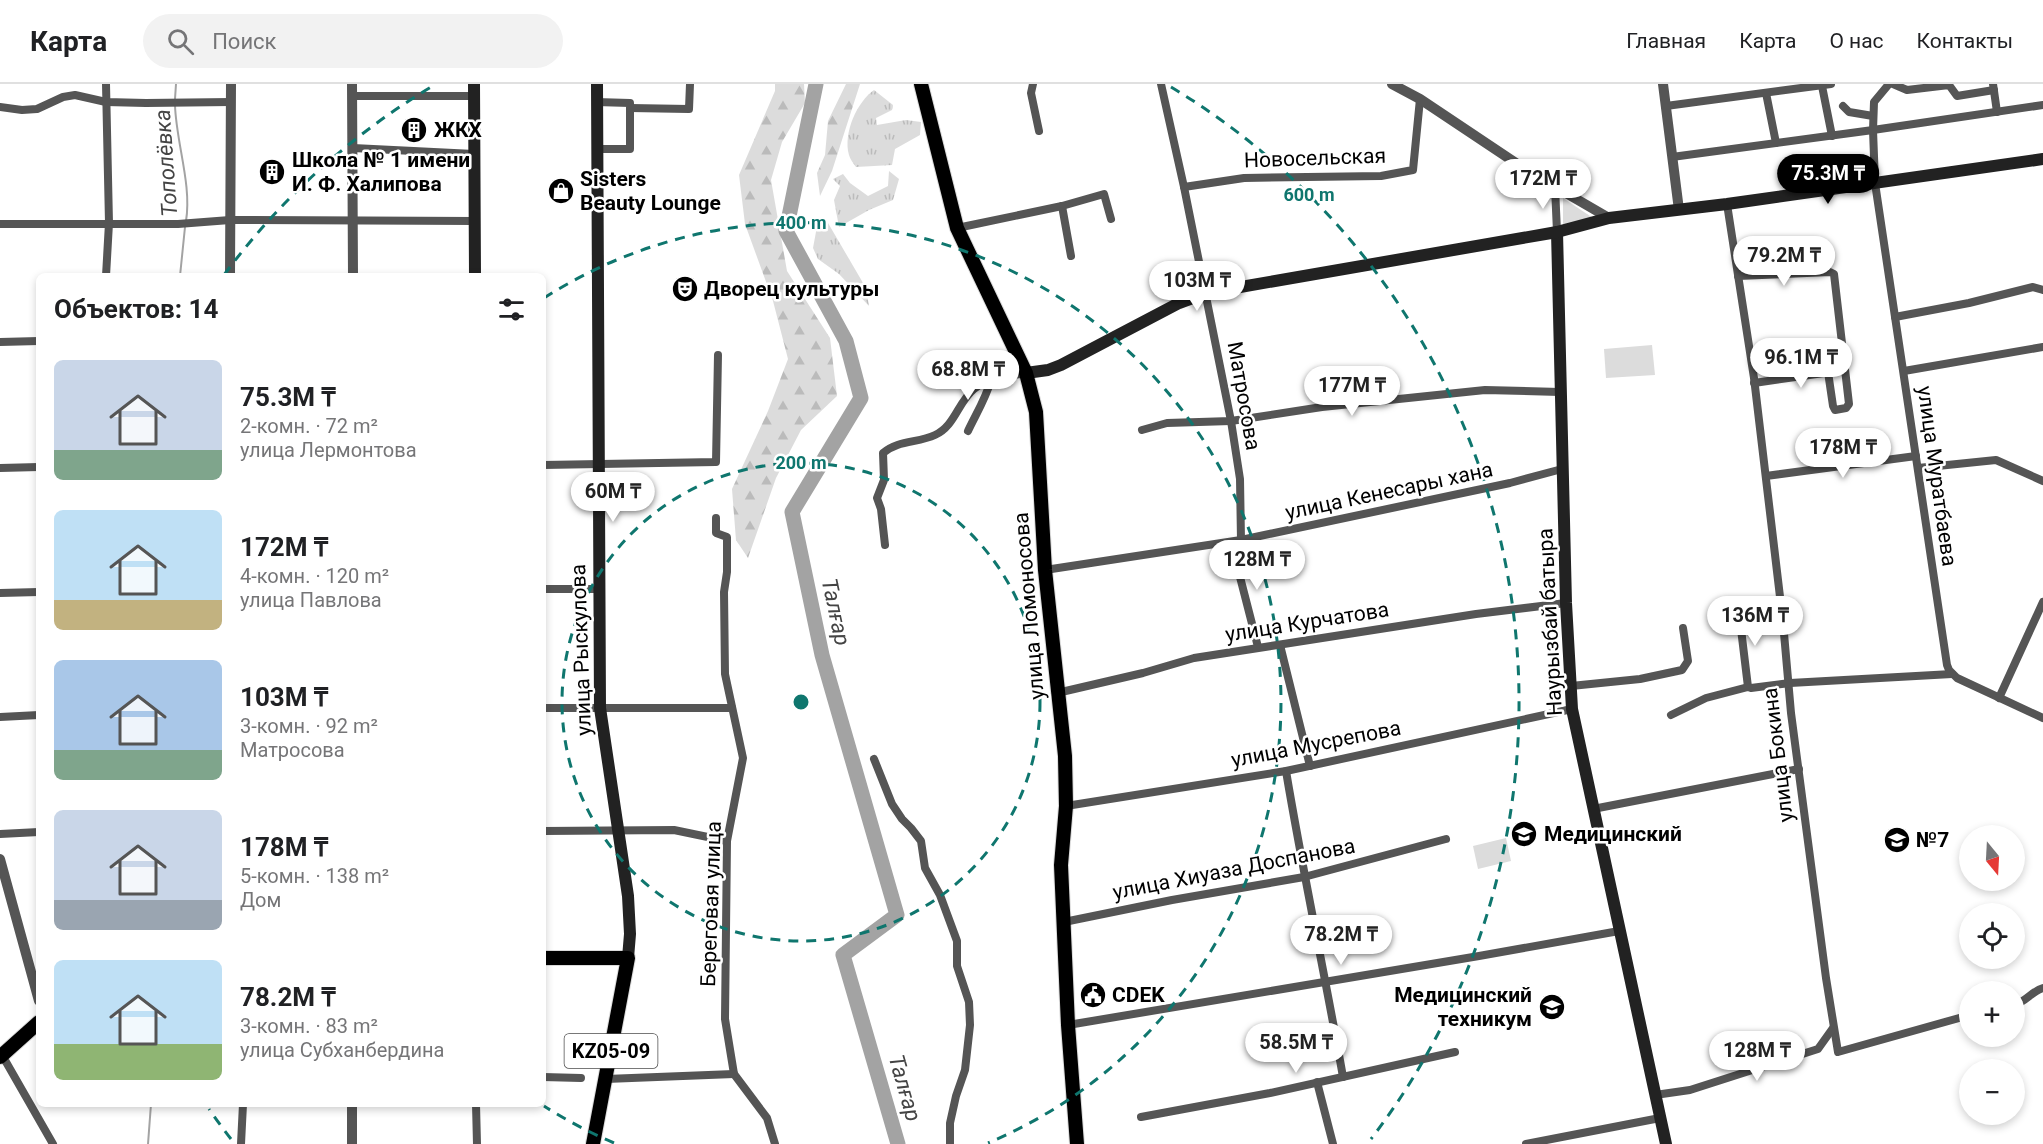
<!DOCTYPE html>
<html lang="ru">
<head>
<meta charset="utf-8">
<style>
	:root { --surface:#fff; --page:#f2f2f2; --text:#202124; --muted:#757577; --line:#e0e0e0; --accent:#000 }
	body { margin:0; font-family:Roboto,sans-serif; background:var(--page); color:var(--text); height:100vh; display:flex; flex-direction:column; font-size:22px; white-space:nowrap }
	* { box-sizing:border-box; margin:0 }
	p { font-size:20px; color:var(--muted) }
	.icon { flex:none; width:33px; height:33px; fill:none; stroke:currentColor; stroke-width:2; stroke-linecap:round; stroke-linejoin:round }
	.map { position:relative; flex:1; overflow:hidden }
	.sheet { position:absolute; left:36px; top:189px; width:510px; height:834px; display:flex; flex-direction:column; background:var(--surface); border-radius:9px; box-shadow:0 3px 9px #0003 }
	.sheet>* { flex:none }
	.needle { width:39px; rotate:162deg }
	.controls { position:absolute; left:1959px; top:741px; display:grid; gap:12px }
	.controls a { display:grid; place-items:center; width:66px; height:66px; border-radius:50%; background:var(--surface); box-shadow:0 3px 9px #0003; font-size:30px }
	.price { position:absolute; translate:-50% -51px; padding:0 14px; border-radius:21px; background:#fff; color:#222; font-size:20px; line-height:39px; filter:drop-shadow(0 2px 3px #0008) }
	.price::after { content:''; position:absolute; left:50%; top:36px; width:18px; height:14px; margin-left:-9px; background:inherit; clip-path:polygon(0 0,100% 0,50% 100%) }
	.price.active { background:var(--accent); color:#fff }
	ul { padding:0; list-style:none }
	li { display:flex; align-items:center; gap:18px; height:150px; padding:0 18px }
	li span { display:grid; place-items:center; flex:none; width:168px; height:120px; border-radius:9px; color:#555 }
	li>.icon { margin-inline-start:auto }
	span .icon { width:72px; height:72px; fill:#fffc; stroke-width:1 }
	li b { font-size:26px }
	h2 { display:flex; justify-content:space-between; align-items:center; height:72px; padding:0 18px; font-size:26px }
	header { display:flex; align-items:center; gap:36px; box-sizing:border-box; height:84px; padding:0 30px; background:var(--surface); border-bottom:2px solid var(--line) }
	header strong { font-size:28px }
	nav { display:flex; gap:33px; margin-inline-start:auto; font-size:21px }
	.search { width:420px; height:54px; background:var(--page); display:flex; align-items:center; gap:15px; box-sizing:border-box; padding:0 21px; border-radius:33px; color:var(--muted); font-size:22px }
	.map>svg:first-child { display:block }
	.grass { fill:url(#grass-tufts) }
	.forest { fill:url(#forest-firs) }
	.park { fill:#dcdcdc }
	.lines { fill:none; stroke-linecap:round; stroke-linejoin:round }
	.stream { stroke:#a3a3a3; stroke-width:2 }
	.river { stroke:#a3a3a3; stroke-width:15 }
	.primary-casing { stroke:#dbdbdb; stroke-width:16 }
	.minor { stroke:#555; stroke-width:8 }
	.tertiary { stroke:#555; stroke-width:10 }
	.secondary { stroke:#222; stroke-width:12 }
	.primary { stroke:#000; stroke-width:14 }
	.ring { fill:none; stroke:#0f766e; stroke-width:3; stroke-dasharray:10 8 }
	.labels { text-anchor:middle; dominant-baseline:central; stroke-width:5; stroke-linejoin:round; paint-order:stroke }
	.shield { fill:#fff; stroke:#4c4c4c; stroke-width:1.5 }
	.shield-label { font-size:20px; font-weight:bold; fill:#000 }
	.poi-label { font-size:21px; font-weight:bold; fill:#000; stroke:#fff; text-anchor:start }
	.street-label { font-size:21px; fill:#000; stroke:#fff }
	.water-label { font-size:22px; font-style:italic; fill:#444; stroke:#fff }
	.centre { fill:#0f766e; stroke:#fff; stroke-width:3 }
	.ring-label { font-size:18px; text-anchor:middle; font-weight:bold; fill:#0f766e; stroke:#fff; stroke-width:5; stroke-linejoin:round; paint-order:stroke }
</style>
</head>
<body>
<header>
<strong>Карта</strong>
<div class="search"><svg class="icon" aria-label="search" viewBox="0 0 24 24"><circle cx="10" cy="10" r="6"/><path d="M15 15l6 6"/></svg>Поиск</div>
<nav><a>Главная</a><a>Карта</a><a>О нас</a><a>Контакты</a></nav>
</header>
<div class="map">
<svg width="2043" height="1060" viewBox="0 0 2043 1060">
	<defs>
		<pattern id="grass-tufts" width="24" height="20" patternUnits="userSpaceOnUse" patternTransform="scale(1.5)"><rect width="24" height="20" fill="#dcdcdc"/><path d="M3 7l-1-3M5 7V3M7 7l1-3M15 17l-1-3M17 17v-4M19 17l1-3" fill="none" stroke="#bbb"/></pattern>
		<pattern id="forest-firs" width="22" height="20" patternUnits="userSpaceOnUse" patternTransform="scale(1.5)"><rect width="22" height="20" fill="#dcdcdc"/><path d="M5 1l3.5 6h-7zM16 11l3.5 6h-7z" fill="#bbb"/></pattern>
	</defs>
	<rect width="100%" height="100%" fill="#fff"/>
	<g class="grass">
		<path d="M874,6l19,15 -1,5 -16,8 1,7 29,-5 15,2 -1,13 -25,14 -3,16 -36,2c-3,-4 -6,-8 -7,-12 -6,-22 8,-53 25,-65z"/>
		<path d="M889,87l10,8 -6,21 -24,10 -30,17 -5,-27 6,-14 -7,-7 10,-5 7,9 18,13 20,-10z"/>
		<path d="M1563,114l30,20 -30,7z"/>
		<path d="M818,137l10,2 38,65 3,18 -30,-32 -21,-15 -5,-11z"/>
	</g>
	<g class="forest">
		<path d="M775,0h29l1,19 -23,39 -11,38 16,91 43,67 7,58 -36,34 -25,48 -28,80 -12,-18 -4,-51 36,-78 20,-52 -15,-58 -28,-77 -6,-49 36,-84z"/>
		<path d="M846,0h14l-28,87 -12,25 -3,-23 8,-18 3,-34z"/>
	</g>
	<g class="park">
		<path d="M1652,261l3,30 -49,3 -2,-29z"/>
		<path d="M1506,754l5,23 -33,8 -5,-23z"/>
	</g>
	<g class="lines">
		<g class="stream">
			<path d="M175,15l1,-15"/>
			<path d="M175,21c1,37 17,80 11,116"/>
			<path d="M180,192l5,-49"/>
			<path d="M148,1060l3,-40"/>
		</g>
		<path class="river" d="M816,0l-30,147 60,110 15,57 -69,114 30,143 75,260 -54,40 55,189"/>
		<g class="primary-casing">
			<g id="primary">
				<path d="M921,0l36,144 69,145 10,39 9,158 20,186 1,50 -5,59 7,160 9,119"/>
				<path d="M543,874h85l-35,186"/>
				<path d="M0,973l39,-35"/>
			</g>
		</g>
		<g class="minor">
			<path d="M1033,0l-2,9 8,38"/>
			<path d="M1161,0l23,103 47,234 9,58 1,61"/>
			<path d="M1893,0l14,6 42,-5 8,11 37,-6"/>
			<path d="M1993,0l4,28"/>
			<path d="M1822,2l10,50"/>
			<path d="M1766,9l10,50"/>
			<path d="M352,12h122"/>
			<path d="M596,18l34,1v46h-33"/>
			<path d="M2043,21l-170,25 2,53 72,482 2,5 8,8 86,40"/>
			<path d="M1666,22l165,-22"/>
			<path d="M1843,22l6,6 24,4"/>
			<path d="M0,23l22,3 15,-1 26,-12 12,-2 31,7 40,1 85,-1"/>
			<path d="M630,24l59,1 1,-25"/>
			<path d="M353,64l121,6"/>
			<path d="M1672,73l201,-27 1,-28 15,-18"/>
			<path d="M1184,103l60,-9 137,-2 32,-6 7,-71"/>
			<path d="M1555,103l2,45"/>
			<path d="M1727,120l27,174 29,244 8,91 35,265 12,74 132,-37"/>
			<path d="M1062,122l9,50"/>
			<path d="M0,140h178l52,-4 245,1"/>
			<path d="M957,144l105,-22 42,-12 7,25"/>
			<path d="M106,192l3,-53 -3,-139"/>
			<path d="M1738,192l92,-4 4,2 15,130 -3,4 -11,2 -2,-4 -5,-34"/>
			<path d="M1895,233l74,-14 64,-16 10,3"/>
			<path d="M0,258l39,-1"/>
			<path d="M1904,287l139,-24"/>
			<path d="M1754,299l91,-13"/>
			<path d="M1142,346l25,-7 64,-2 91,-14 163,-17 75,2"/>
			<path d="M968,347c8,-17 18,-33 23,-51"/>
			<path d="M543,381l173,-3 2,-107"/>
			<path d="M0,384l39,-1"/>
			<path d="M1918,384l78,-8 47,21"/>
			<path d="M1766,392l150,-20"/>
			<path d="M716,434v15l11,4v35l-3,20 1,82 18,84 -16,83 -2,178 9,55 33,44 8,26"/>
			<path d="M1231,458l27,105"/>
			<path d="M885,461l-4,-36 -4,-11 7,-18 -1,-27c15,-13 35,-10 52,-18 20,-9 23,-33 39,-46 14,-12 35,-13 52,-16"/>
			<path d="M1045,486l196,-30 269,-57 52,-14"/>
			<path d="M543,505h55"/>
			<path d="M0,509l39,-1"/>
			<path d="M1280,561l30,121"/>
			<path d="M1571,602l69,-7 42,-9 6,-9 -5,-33"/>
			<path d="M1748,603l-7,-58 42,-7"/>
			<path d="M1057,609l86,-20 51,-15 282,-44 90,-11"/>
			<path d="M1999,614l44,-96"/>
			<path d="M543,624h189"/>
			<path d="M1671,631l35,-17 42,-11 3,1 39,-5 162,-9"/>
			<path d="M0,633l39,-2"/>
			<path d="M874,675l18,45 10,15 9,9 10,13 4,27 15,27 17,46v25l12,36 1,23 -5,45 -9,26 -6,27v21"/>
			<path d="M1286,687c17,102 39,204 57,306"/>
			<path d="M1066,722l220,-35 286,-62"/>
			<path d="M1593,725l206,-40"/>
			<path d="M543,747l131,-1 53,11"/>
			<path d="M0,750l39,-2"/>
			<path d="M1064,838l108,-22 132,-23 142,-38"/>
			<path d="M2014,921c12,-3 18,-14 29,-17"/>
			<path d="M1068,941l411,-69 140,-25"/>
			<path d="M2,971l51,89"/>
			<path d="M543,993l38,1"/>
			<path d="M606,995l128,-5"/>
			<path d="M1317,998l16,62"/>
			<path d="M1655,1011l35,-5 128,-41 15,-21"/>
			<path d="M476,1020l1,40"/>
			<path d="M1141,1033l129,-24 185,-41"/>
			<path d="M241,1060l2,-40"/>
			<path d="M1526,1060l134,-26"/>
		</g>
		<g class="tertiary">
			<path d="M352,0l1,192"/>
			<path d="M1392,0l28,15 108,72 81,47"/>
			<path d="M1663,0l16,126"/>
			<path d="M230,192l1,-192"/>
			<path d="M0,775l39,142"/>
			<path d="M352,1020v40"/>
		</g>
		<g class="secondary">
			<path d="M474,0l1,192"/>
			<path d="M597,0l3,624 28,188 2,38 -2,24"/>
			<path d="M1557,148l9,371 6,106 94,435"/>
			<path d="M1026,289l22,-3 13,-5 118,-62 27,-10 351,-61 52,-14 118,-14 316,-45"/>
		</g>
		<use href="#primary" class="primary"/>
	</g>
	<g class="ring">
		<circle cx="801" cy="618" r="239"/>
		<path d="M614 1059A479 479 0 0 1 544 1022M544 214A479 479 0 1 1 988 1059"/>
		<path d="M231 1055A718 718 0 0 1 209 1025M224 191A718 718 0 0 1 431 3M1171 3A718 718 0 0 1 1371 1055"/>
	</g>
	<defs>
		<g id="building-disc" transform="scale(1.35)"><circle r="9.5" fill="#000" stroke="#fff"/><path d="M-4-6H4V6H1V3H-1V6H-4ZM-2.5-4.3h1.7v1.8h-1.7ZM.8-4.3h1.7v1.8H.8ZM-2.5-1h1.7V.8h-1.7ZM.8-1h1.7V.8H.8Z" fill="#fff"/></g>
		<g id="shop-disc" transform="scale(1.35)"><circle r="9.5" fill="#000" stroke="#fff"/><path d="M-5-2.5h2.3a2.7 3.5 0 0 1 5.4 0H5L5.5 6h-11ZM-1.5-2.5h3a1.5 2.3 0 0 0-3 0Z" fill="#fff"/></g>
		<g id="theatre-disc" transform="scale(1.35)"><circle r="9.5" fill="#000" stroke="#fff"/><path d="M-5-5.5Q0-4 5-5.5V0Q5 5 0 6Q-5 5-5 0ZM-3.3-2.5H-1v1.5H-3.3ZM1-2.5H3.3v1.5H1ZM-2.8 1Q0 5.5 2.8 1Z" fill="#fff"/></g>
		<g id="university-disc" transform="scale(1.35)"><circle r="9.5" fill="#000" stroke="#fff"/><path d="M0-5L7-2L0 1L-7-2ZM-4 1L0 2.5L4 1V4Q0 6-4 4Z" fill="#fff"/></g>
		<g id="school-disc" transform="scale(1.35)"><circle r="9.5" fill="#000" stroke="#fff"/><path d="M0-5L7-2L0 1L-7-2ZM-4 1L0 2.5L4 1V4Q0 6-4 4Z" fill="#fff"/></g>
		<g id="civic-disc" transform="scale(1.35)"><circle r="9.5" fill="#000" stroke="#fff"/><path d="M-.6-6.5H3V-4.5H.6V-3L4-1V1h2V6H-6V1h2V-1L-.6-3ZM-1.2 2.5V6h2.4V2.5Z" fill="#fff"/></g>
	</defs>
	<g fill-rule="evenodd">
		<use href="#building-disc" x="414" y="46"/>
		<use href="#building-disc" x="272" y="88"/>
		<use href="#shop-disc" x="561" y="107"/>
		<use href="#theatre-disc" x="685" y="205"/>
		<use href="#university-disc" x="1524" y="750"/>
		<use href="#school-disc" x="1897" y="756"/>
		<use href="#civic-disc" x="1093" y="911"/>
		<use href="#university-disc" x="1552" y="923"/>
	</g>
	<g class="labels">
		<rect class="shield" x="564.5" y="950" width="93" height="34" rx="4.5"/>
		<g class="shield-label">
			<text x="611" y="967">KZ05-09</text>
		</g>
		<g class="poi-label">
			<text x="434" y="46">ЖКХ</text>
			<text x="292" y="76">Школа № 1 имени<tspan x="292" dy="24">И. Ф. Халипова</tspan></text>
			<text x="580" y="95">Sisters<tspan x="580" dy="24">Beauty Lounge</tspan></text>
			<text x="704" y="205">Дворец культуры</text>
			<text x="1544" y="750">Медицинский</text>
			<text x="1916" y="756">№7</text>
			<text x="1112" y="911">CDEK</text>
			<text x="1532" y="911" text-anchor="end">Медицинский<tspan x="1532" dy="24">техникум</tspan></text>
		</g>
		<g class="street-label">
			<text transform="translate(1315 74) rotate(-2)">Новосельская</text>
			<text transform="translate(1244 312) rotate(80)">Матросова</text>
			<text transform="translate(1937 392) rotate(82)">улица Муратбаева</text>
			<text transform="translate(1389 407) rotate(-12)">улица Кенесары хана</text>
			<text transform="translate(1029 522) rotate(-95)">улица Ломоносова</text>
			<text transform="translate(1307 538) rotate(-9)">улица Курчатова</text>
			<text transform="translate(1550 538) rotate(-93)">Наурызбай батыра</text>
			<text transform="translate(581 566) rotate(-92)">улица Рыскулова</text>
			<text transform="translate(1316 660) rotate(-11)">улица Мусрепова</text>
			<text transform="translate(1778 671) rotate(-97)">улица Бокина</text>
			<text transform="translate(1234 785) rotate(-11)">улица Хиуаза Доспанова</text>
			<text transform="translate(711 820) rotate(-88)">Береговая улица</text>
		</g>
		<g class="water-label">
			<text transform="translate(166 79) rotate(-94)">Тополёвка</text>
			<text transform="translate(836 528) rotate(78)">Талғар</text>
			<text transform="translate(905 1004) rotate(74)">Талғар</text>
		</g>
	</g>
	<circle cx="801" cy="618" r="9" class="centre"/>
	<g class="ring-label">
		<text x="1309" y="117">600 m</text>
		<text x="801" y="145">400 m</text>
		<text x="801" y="385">200 m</text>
	</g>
</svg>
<div class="controls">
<a><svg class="needle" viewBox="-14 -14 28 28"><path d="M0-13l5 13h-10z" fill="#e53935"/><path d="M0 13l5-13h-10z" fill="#757577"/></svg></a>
<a><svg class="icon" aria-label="locate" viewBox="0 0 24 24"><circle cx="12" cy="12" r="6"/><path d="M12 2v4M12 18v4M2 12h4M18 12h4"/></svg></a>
<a>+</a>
<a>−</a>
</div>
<b class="price active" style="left:1828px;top:121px">75.3M ₸</b>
<b class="price" style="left:1543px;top:126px">172M ₸</b>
<b class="price" style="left:1784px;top:203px">79.2M ₸</b>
<b class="price" style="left:1197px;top:228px">103M ₸</b>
<b class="price" style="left:1801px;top:305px">96.1M ₸</b>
<b class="price" style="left:968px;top:317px">68.8M ₸</b>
<b class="price" style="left:1352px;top:333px">177M ₸</b>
<b class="price" style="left:1843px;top:395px">178M ₸</b>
<b class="price" style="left:613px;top:439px">60M ₸</b>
<b class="price" style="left:1257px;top:507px">128M ₸</b>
<b class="price" style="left:1755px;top:563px">136M ₸</b>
<b class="price" style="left:1341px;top:882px">78.2M ₸</b>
<b class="price" style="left:1296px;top:990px">58.5M ₸</b>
<b class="price" style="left:1757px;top:998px">128M ₸</b>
<section class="sheet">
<h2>Объектов: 14<svg class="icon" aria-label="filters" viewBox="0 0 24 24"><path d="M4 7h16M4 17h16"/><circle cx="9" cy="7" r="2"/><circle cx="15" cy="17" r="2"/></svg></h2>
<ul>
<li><span style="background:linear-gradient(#c9d6e8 75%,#7fa58c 0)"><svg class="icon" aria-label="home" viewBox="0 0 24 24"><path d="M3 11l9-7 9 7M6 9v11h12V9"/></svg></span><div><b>75.3M ₸</b><p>2-комн. · 72 m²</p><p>улица Лермонтова</p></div></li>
<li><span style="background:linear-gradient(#bfe0f5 75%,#c2b280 0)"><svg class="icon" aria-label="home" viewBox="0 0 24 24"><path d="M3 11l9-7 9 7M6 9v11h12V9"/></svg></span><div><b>172M ₸</b><p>4-комн. · 120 m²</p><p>улица Павлова</p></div></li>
<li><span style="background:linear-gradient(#a9c7e8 75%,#7fa58c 0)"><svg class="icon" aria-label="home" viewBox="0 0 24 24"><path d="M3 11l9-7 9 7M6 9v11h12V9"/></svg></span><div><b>103M ₸</b><p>3-комн. · 92 m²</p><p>Матросова</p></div></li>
<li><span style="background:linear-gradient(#c9d6e8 75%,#9aa5b1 0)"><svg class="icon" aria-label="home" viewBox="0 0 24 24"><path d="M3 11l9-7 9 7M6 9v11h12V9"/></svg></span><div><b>178M ₸</b><p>5-комн. · 138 m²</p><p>Дом</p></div></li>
<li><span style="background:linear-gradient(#bfe0f5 70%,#8fb573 0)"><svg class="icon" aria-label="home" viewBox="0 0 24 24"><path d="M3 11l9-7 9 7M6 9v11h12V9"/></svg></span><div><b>78.2M ₸</b><p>3-комн. · 83 m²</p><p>улица Субханбердина</p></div></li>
</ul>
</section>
</div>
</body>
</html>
